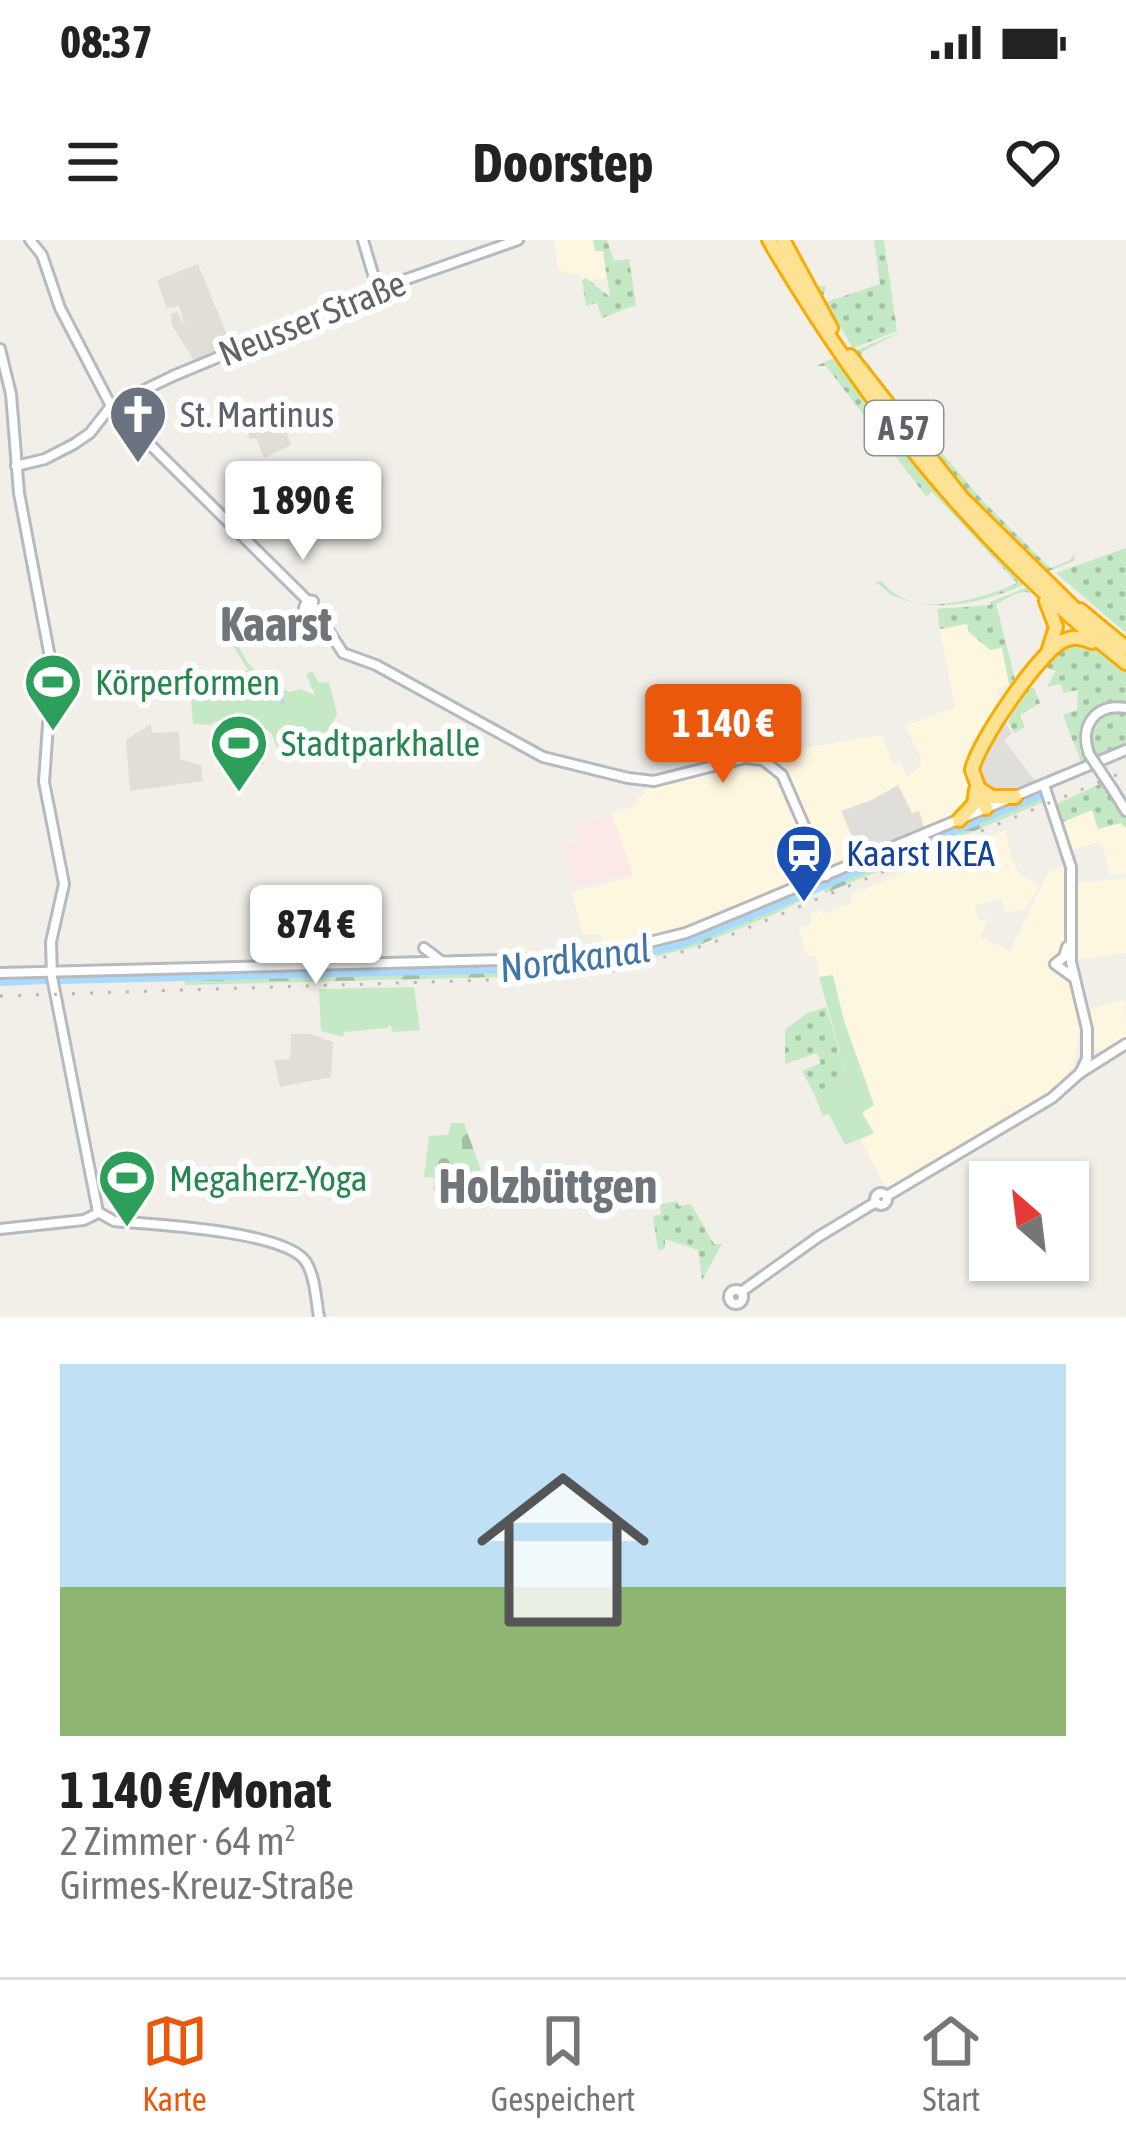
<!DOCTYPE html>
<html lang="de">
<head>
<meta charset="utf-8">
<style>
	:root { --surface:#fff; --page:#f6f6f6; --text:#222; --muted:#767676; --line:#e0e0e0; --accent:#ea580c }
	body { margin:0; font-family:"Asap Condensed",sans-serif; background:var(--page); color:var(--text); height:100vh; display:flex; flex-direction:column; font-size:45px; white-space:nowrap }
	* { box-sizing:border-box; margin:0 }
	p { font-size:39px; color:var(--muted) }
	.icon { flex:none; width:66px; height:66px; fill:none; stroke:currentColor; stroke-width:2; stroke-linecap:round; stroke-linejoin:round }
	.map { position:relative; height:1077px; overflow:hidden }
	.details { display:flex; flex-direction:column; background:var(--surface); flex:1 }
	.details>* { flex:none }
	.needle { width:78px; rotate:332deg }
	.buttons { position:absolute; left:969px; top:921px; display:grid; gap:24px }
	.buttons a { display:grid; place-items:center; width:120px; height:120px; border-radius:0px; background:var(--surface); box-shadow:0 3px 9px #0004; font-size:60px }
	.price { position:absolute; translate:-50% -102px; padding:0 27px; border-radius:12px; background:#fff; color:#222; font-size:39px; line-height:78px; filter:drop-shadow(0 3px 6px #0008) }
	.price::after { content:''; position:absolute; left:50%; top:72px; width:36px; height:27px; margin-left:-18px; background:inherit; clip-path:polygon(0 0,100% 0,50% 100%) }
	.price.current { background:var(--accent); color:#fff }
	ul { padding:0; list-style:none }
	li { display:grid; align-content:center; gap:24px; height:636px; padding:0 60px }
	li span { display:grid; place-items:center; height:372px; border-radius:0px; color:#555 }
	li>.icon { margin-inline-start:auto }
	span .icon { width:216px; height:216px; fill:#fffc; stroke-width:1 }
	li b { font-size:51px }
	.status { display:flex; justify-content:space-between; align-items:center; height:84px; padding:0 60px; background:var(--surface); direction:ltr }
	.status svg { height:33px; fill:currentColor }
	header { display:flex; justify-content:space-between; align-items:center; height:156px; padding:0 60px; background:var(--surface); font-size:54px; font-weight:700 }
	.menu { display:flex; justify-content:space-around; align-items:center; height:168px; border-top:3px solid var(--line); background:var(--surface); font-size:33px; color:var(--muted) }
	.menu a { display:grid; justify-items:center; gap:6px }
	.menu .current { color:var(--accent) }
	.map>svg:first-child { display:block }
	.commercial { fill:#fef7e0 }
	.industrial { fill:#e0deda }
	.education { fill:#e1ded6 }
	.medical { fill:#fce8e6 }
	.grass { fill:url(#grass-dots) }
	.forest { fill:url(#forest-firs) }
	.cemetery { fill:url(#cemetery-stones) }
	.park { fill:#c5e8c5 }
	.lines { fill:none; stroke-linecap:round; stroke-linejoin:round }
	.stream { stroke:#aadaff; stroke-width:3 }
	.canal { stroke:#aadaff; stroke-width:6 }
	.secondary-casing { stroke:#b6babf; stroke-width:14 }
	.highway-casing { stroke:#f9ab00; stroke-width:18 }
	.secondary { stroke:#fff; stroke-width:8 }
	.highway { stroke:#fde293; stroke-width:12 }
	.rail { stroke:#b6b7b8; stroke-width:3; stroke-dasharray:3 15; stroke-linecap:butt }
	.secondary-bridge-casing { stroke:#b6babf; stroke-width:14; stroke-linecap:butt }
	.secondary-bridge { stroke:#fff; stroke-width:8 }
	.labels { text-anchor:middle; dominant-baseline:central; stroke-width:12; stroke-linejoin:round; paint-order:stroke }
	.shield { fill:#fff; stroke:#8f9295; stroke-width:3 }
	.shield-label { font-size:33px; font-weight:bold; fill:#5f6368 }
	.street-label { font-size:36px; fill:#5f6368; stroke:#fff }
	.worship-label { font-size:36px; fill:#5b616d; stroke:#fff; text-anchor:start }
	.leisure-label { font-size:36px; fill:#27864d; stroke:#fff; text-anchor:start }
	.transit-label { font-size:36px; fill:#164399; stroke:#fff; text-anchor:start }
	.water-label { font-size:39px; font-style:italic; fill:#4174aa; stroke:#fff }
	.district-label { font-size:48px; font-weight:bold; fill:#70757a; stroke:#fff }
</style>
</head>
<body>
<div class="status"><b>08:37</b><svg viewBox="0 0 49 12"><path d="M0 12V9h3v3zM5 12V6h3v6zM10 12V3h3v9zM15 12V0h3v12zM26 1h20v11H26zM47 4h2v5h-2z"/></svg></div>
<header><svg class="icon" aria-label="menu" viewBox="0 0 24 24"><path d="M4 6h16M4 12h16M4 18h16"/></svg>Doorstep<svg class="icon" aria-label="heart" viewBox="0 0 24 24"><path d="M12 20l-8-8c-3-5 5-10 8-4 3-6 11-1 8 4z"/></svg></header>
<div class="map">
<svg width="1126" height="1077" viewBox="0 0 1126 1077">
	<defs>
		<pattern id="grass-dots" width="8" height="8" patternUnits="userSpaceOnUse" patternTransform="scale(3)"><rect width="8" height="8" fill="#c5e8c5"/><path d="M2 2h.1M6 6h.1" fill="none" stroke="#a3c0a4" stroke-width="1.8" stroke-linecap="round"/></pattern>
		<pattern id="forest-firs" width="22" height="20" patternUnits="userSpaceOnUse" patternTransform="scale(3)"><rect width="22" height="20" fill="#c5e8c5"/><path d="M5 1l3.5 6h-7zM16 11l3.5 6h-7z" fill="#a3c0a4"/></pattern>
		<pattern id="cemetery-stones" width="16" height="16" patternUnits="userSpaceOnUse" patternTransform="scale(3)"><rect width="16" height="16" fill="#c5e8c5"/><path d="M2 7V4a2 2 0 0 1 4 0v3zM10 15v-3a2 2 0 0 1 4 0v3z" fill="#a3c0a4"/></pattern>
	</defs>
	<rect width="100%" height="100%" fill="#f1efe8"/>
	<g class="commercial">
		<path d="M554,0h39l2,11 8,-1 4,28 -25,3 -2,-8 -10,2 -12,-6z"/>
		<path d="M968,384l35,24 6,36 -12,6 5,12 -34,59 4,36 -11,16 -262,112 -95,24 -3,-14h-17l-13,-43 62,-16 -21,-62 25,-9 1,-8 7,-3v-10l100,-26 27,8 15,-15 94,-16 12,28 6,-2 8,15 13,-9 1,-10 -16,-31 50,-18 -15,-79z"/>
		<path d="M1093,570l33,18v45l-16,2 -7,-29 -7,-3 -24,7 -9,-28z"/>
		<path d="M1006,590l5,27 9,18 19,10 -12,23 -22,5 -4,-14 -26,6 3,16 11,-3 -9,19 30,14 39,-80 16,-6 4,19 57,-6v75l-62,8 17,61 -7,42 -15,21 -172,105 -26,-50 12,-7 -11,-21 12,-7 -30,-84 -11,-45 -14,1 -3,-21h-9l-8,-28 12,-3 -1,-11 11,-4 2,4 28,-11v-8z"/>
		<path d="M1125,760l1,39 -23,13 -10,-2 -7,-40z"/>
	</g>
	<g class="industrial">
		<path d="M1005,481l7,13 -8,6 31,41 -18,10 -19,2 -14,-8 -5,-14 5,-16z"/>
		<path d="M898,545l14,28 7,-2 6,19 -64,27 -20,-46 31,-11z"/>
	</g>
	<g class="education">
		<path d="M198,24l34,83 -37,15 -23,-37 -1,-11 6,-2 8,14 -6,-20 -12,2 -10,-28z"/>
		<path d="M277,162l14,43 -27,13 -8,-20 -6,1 -8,-22z"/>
		<path d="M151,484l1,9 27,-1 1,27 21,6 2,16 -73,10 -4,-51z"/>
		<path d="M291,794h19l23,8 -2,35 -51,10 -6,-27 16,-1z"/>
	</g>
	<path class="medical" d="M612,574l20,59 -58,13 -9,-41 15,-5 -2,-14z"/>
	<g class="grass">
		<path d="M593,0h14l7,21 15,-2 7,46 -34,13 -5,-15 -11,3 -4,-26 4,-2 24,19 -7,-46h-8z"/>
		<path d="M788,0h4l22,46h12l-3,11 3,5 54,-18 -6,-44h10l13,91 -44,17z"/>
		<path d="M902,91l-40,21v4l52,67 25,-18 6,11 -21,12 2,6 57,67 67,67 19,-7 6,-8 -1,8 -30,12 -96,-101 -93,-121z"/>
		<path d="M834,118l75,101 117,125c-43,18 -84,30 -130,13 -10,-4 -12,-11 -22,-15l8,-1c29,41 99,18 135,2l-85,-91 -6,4 -100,-130h-11z"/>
		<path d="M1126,308v85l-70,-60z"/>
		<path d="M1028,347l18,17 7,35 -11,12c9,-16 9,-59 -18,-59 -7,0 -21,9 -28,12l20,79 -7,1 -7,-36 -12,2 -21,-18 -2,-8 -27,5 -3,-20 54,-4 -1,-3z"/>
		<path d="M1079,401l16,6 31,25v73l-45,17 -18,-47 14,-5 1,-20 -14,3 -4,-9 -13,3 9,-16 -12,-4 -14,21h4l6,15 -20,12 5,12 -11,6 -6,-12 14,-26c-20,22 -84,116 -5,96 -22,8 -48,-3 -39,-31 6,-21 65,-103 83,-114 7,-5 9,-4 18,-5z"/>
		<path d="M1104,542l22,32v14l-5,-5 -23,6 -6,-19 -29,12 8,31 -14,-49z"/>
		<path d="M826,767l21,70 -33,17 -12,-23 19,-8 -4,-10 -32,11v-34l22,-17z"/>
		<path d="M677,961l2,5 12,-2 23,40h8l-20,36 -4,-30 -33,-11v10l-7,1 -5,-34 8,-2 -1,-10z"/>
	</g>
	<path class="forest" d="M1034,556l12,5 -220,92 -3,-4 -46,24 -80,33 -84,22 -74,8 -354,9 -1,-8 -123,3 4,-5 478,-12 62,-6 62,-14z"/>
	<path class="cemetery" d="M451,883h13l24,67h-55l2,-12 -11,-1 5,-41 19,-1z"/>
	<g class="park">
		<path d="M237,404l11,19 20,19 5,-7 11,7 -1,7 6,3 12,-3 14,6 -9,-21 6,-3 7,12 10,-1 8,32 -12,22 15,8 -62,5 -7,-17 -6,-3 -9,11 8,24 -17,4 -6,-5 -3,-51 -29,13 -16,-1 -2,-25 57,-29 -15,-24z"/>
		<path d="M833,735l11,46 30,84 -12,8 12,20 -29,12 -16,-31 -6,2 -9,-22 33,-17 -28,-100z"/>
		<path d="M414,747l6,43 -27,2 -3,-8 -3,4 -43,4 -1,5 -22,-6 -2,-42z"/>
	</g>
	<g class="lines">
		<path class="stream" d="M282,464l1,-15"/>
		<g class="canal">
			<path d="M61,741l492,-12 63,-7 72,-19 362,-151"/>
			<path d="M0,743l48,-2"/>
		</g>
		<g class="secondary-casing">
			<g id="secondary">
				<path d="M30,0l12,15 18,53 51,98 196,194 6,1v8"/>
				<path d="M363,0l15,51"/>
				<path d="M0,109l11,45 8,99 33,175 -8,114 20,102 -13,58 1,35 46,235"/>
				<path d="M16,226l29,-7 29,-15 16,-11 21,-27 62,-30 231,-96 114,-40"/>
				<path d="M307,360l-3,8 13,5 26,40 33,12 167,92 85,21 26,3 91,-23 18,2 19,15 44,101"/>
				<path d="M1089,514c-10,-29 7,-51 37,-46"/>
				<path d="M1044,545l27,82v95l16,67v30l-7,14"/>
				<path d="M1113,550l13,21"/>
				<path d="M1067,707l-3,10 -9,7 18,13"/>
				<path d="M424,708l17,13"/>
				<path d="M0,733l543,-14 62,-6 81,-20 440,-183"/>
				<circle cx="881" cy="959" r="6"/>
				<path d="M887,956l165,-98 28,-25 46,-29"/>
				<path d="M98,972l16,9c37,3 173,10 192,41 9,14 10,38 13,55"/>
				<path d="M0,989l84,-9 14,-7"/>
				<circle cx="736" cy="1057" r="7"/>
				<path d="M741,1052l77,-55 58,-35"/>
			</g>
		</g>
		<g class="highway-casing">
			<g id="highway">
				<path d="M769,0c95,162 209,306 357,423"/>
				<path d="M783,0l48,88"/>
				<path d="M850,116l112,142 122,120"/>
				<path d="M1046,361l10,26 -7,22"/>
				<path d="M1080,370l46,38"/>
				<path d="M978,548l14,9h23"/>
				<path d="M986,568l-14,-38c5,-26 69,-121 93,-130 10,-4 18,-2 27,2"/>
				<path d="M959,580l15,-16 2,-14"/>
			</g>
		</g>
		<use href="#secondary" class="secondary"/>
		<use href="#highway" class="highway"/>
		<path class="rail" d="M0,756l520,-17 97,-8 92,-27 417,-173"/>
		<g class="secondary-bridge-casing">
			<path id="secondary-bridge" d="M1089,514l24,36"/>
		</g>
		<use href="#secondary-bridge" class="secondary-bridge"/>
	</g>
	<defs>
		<g id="church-pin" transform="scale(3)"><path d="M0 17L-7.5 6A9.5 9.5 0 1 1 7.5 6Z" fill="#6b7280" stroke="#fff"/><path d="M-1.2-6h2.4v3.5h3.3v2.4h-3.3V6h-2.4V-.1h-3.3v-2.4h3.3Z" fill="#fff"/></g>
		<g id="stadium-pin" transform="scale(3)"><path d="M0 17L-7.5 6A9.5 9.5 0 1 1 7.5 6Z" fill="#2e9e5b" stroke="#fff"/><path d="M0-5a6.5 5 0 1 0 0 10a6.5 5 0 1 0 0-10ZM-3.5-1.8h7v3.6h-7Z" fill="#fff"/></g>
		<g id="station-pin" transform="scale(3)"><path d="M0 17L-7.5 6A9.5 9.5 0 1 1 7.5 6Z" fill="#1a4fb4" stroke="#fff"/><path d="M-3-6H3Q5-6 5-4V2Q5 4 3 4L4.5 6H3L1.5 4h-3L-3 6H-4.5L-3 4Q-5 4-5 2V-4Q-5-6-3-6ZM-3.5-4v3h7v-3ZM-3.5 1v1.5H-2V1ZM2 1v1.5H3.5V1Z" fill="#fff"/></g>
	</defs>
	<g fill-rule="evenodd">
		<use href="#church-pin" x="138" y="174"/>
		<use href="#stadium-pin" x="53" y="442"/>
		<use href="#stadium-pin" x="239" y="503"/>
		<use href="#station-pin" x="804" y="613"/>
		<use href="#stadium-pin" x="127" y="938"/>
	</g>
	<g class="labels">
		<rect class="shield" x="865" y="161" width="78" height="54" rx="9"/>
		<g class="shield-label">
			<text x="904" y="188">A 57</text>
		</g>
		<g class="street-label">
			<text transform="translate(312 78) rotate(-22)">Neusser Straße</text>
		</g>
		<g class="worship-label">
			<text x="180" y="174">St. Martinus</text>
		</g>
		<g class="leisure-label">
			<text x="95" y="442">Körperformen</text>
			<text x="281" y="503">Stadtparkhalle</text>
			<text x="169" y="938">Megaherz-Yoga</text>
		</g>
		<g class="transit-label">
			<text x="846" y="613">Kaarst IKEA</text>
		</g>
		<g class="water-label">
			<text transform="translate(575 718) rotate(-8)">Nordkanal</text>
		</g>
		<g class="district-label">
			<text x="276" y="383">Kaarst</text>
			<text x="548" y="945">Holzbüttgen</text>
		</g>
	</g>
</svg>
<div class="buttons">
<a><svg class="needle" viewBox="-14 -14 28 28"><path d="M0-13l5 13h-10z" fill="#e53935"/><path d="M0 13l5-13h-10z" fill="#767676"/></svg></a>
</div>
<b class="price" style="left:303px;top:323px">1 890 €</b>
<b class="price current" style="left:723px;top:546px">1 140 €</b>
<b class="price" style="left:316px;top:747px">874 €</b>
</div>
<section class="details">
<ul>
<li><span style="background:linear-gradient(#bfe0f5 60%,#8fb573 0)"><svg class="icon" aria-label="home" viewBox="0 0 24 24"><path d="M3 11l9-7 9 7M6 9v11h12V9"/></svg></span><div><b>1 140 €/Monat</b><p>2 Zimmer · 64 m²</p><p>Girmes-Kreuz-Straße</p></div></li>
</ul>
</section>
<nav class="menu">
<a class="current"><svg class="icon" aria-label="map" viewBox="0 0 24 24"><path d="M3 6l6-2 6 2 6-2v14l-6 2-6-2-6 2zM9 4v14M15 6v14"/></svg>Karte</a>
<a><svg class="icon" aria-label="saved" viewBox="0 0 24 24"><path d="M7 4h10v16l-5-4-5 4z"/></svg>Gespeichert</a>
<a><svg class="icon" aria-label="home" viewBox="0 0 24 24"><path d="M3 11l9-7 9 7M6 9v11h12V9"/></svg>Start</a>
</nav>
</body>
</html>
